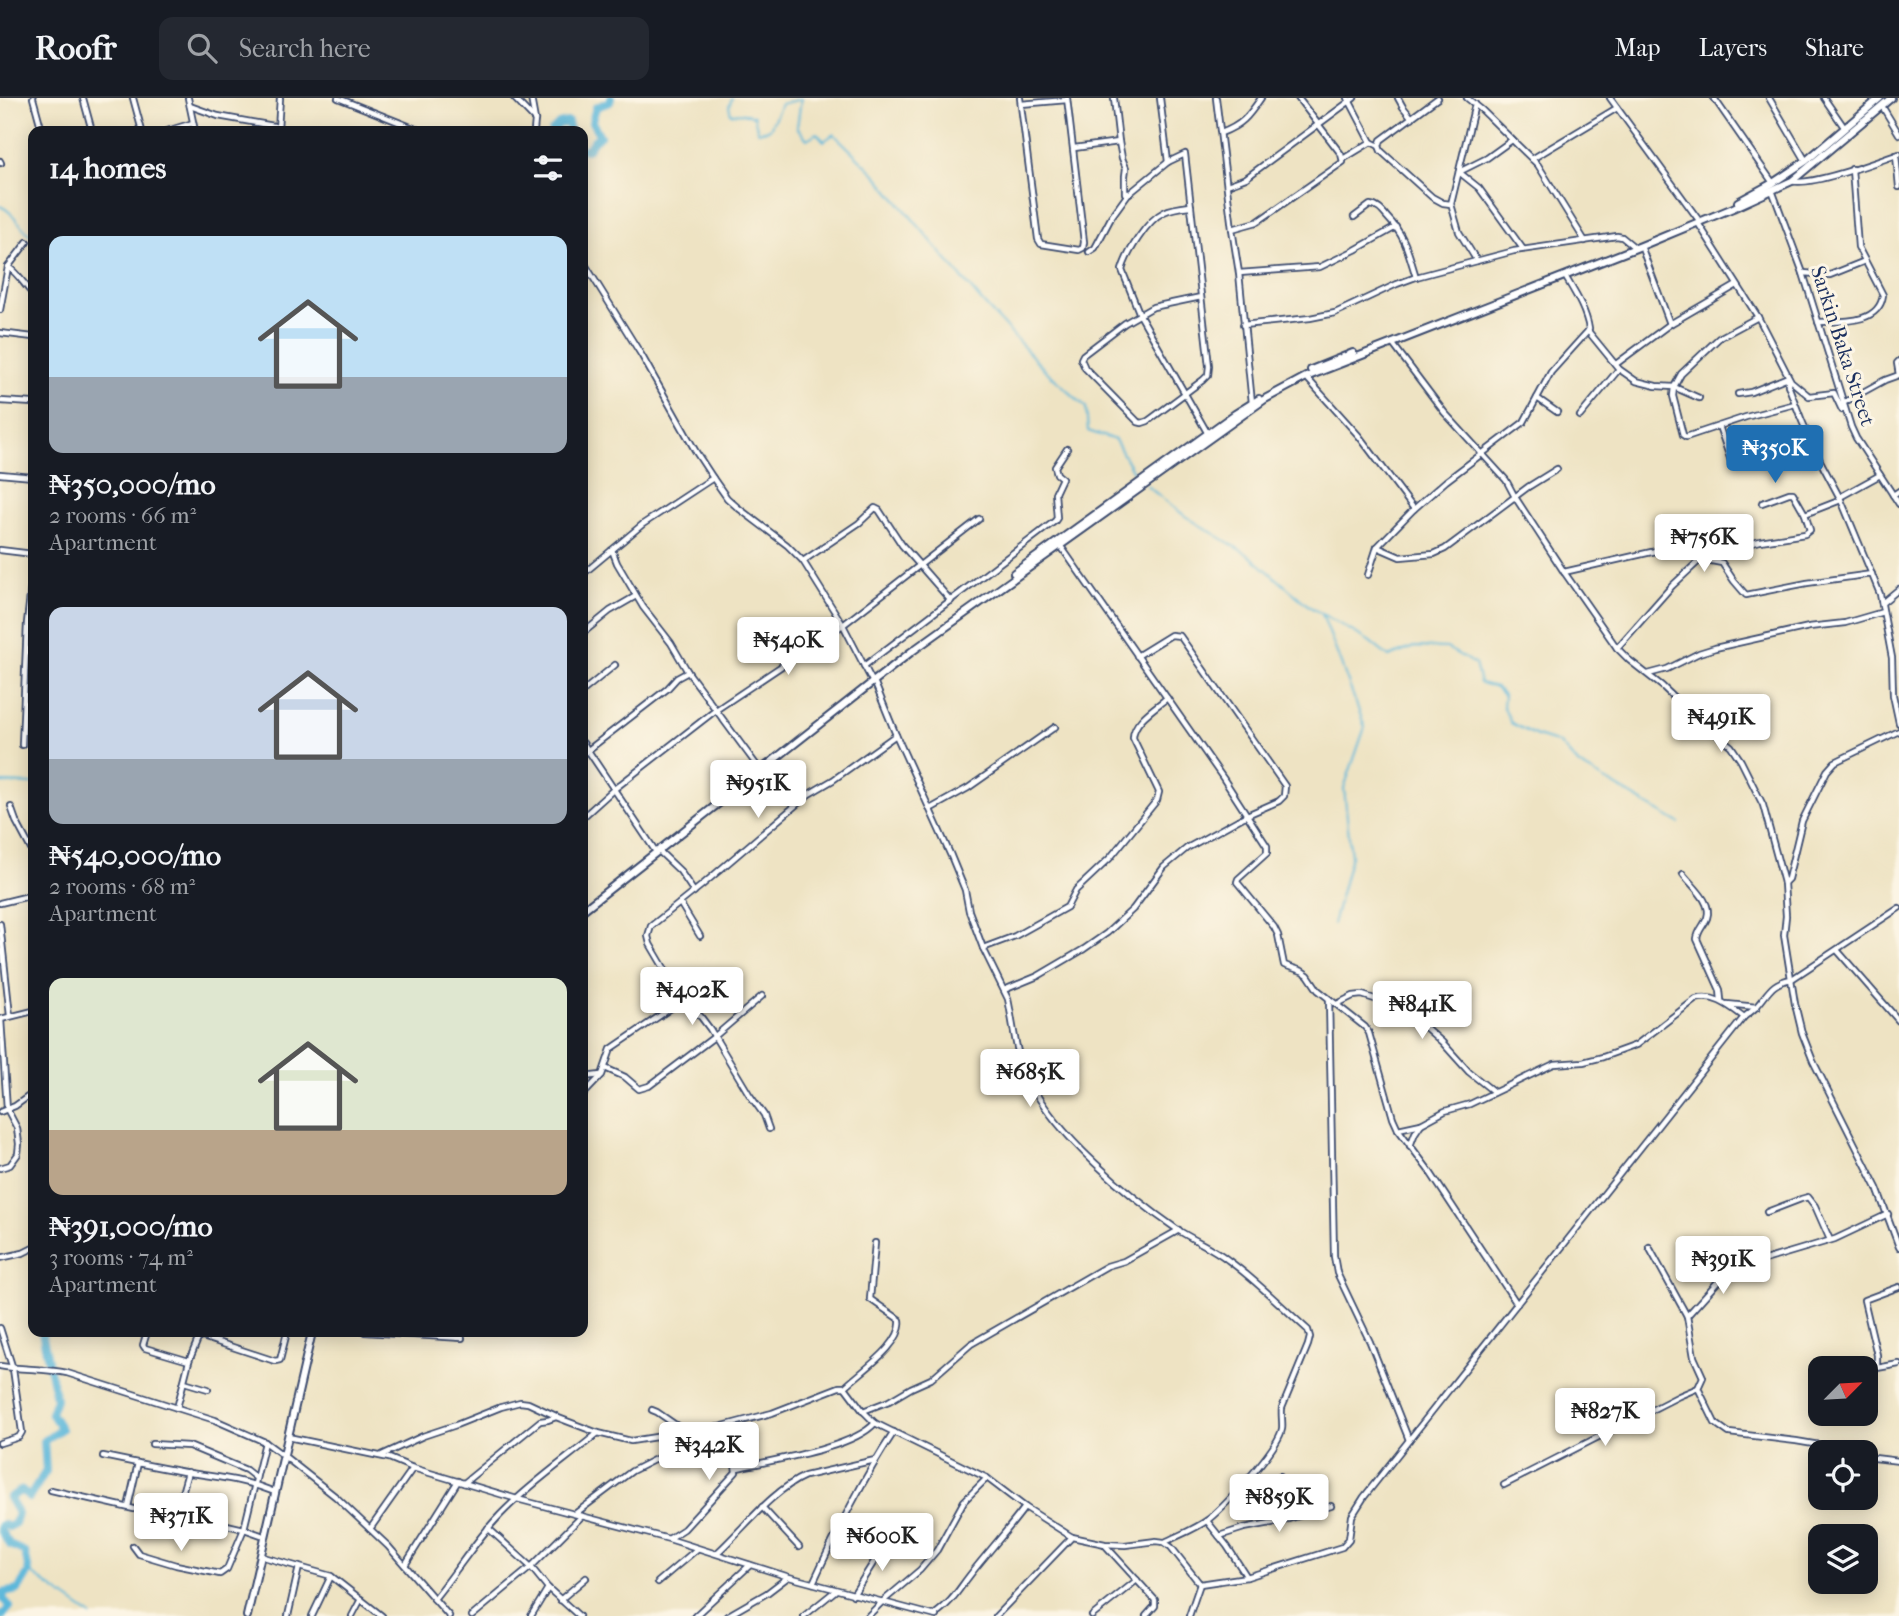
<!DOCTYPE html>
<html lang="en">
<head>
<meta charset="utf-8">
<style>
	:root { --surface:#171b24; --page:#242831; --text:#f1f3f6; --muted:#9ea1a6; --line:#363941; --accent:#1f6fb2 }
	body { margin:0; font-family:"IM FELL French Canon",serif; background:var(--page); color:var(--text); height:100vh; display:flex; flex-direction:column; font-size:26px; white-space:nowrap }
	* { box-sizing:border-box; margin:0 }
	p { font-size:23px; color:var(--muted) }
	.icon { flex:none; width:38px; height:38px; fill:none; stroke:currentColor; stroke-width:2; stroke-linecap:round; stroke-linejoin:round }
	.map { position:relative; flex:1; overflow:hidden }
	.panel { position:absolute; left:28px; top:28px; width:560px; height:1211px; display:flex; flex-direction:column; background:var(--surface); border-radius:14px; box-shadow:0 4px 18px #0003 }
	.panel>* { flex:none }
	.needle { width:46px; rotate:66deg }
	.tools { position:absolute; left:1808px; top:1258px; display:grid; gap:14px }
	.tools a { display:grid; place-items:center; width:70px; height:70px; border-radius:14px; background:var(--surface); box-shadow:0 4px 18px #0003; font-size:35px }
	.price { position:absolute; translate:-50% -60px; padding:0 16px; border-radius:7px; background:#fff; color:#222; font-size:23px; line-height:46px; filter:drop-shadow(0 2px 4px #0008) }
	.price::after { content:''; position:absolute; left:50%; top:42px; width:21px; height:16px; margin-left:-10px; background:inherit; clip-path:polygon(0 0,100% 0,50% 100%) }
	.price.current { background:var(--accent); color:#fff }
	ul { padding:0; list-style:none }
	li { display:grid; align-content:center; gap:14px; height:371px; padding:0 21px }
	li span { display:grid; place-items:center; height:217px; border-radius:14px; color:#555 }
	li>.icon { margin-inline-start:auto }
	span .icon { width:126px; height:126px; fill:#fffc; stroke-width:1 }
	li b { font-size:30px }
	h2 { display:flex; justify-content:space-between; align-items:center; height:84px; padding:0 21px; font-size:30px }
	header { display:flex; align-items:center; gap:42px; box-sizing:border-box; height:98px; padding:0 35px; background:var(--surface); border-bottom:2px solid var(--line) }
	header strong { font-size:33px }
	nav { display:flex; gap:38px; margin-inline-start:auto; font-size:24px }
	.search { width:490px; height:63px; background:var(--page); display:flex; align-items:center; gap:18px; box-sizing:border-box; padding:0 24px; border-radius:14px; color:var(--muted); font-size:26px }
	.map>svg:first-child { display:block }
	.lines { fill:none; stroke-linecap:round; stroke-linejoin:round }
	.stream { stroke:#5cb7da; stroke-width:2 }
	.river { stroke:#5cb7da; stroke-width:8 }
	.minor-casing { stroke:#3b4a6d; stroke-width:8 }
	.major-casing { stroke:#3b4a6d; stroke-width:10 }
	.minor { stroke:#fff; stroke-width:4.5 }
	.major { stroke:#fff; stroke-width:6 }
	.labels { text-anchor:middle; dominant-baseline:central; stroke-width:6; stroke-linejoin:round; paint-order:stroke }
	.street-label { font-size:21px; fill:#1b2f5e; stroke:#fcf5e5 }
</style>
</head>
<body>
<header>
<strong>Roofr</strong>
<div class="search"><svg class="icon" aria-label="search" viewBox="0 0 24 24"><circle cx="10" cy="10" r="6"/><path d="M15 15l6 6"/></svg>Search here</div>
<nav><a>Map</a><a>Layers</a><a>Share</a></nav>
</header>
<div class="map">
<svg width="1899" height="1518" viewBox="0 0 1899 1518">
	<rect width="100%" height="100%" fill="#fcf5e5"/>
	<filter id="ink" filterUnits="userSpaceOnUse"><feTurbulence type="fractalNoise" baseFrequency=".0143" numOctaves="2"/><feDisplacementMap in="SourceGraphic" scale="14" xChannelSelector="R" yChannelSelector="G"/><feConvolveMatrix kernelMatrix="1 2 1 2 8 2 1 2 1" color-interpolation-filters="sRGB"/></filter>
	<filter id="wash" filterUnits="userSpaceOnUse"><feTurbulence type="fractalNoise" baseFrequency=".00686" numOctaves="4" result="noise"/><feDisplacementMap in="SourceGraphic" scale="28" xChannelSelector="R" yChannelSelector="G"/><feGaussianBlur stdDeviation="1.57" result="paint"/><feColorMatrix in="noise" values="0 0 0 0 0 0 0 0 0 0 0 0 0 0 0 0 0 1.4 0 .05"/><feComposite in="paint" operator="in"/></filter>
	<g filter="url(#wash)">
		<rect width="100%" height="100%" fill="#eee3c3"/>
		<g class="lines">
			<g class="stream">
				<path d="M732,0l-3,8 2,8 11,-1 12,3 4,16 12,-3 11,-25 20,-5 -4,28 10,12 10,-6 7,8 10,-7 42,41 107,128 61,66 42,38 2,24 27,9 17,30 9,9"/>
				<path d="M0,108c15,6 20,22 33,31"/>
				<path d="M1147,388l38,30 64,39 61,52 59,34 20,16 25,-10 33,1 28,16 5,19 16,4 8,9 -1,10 8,17 26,13 22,7 20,22 100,58"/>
				<path d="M1322,516l43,113 -21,61 7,68 -18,68"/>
				<path d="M0,685l33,1"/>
				<path d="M29,1474l63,44"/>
			</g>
			<g class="river">
				<path d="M552,33l7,-7 9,-2 2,9"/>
				<path d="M583,51l4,1 7,-10 6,-4 -8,-14 4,-15 14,-5 1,-4"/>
				<path d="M0,1428l3,-2 6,3 6,-4 3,-10 -9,-15 13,-8 7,8 17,-27 -2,-30 17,-12 -10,-16 5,-14 -14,-67"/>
				<path d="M0,1432l10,15 15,7 4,20 -11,18 -15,3 1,7 6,7 -8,9"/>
			</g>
		</g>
	</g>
	<g filter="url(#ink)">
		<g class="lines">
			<g class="minor-casing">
				<g id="minor">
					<path d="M33,0l9,33"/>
					<path d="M83,0l9,33"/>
					<path d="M133,0l9,33"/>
					<path d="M188,0l7,33"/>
					<path d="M338,0l83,33"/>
					<path d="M514,0l21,22"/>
					<path d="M531,0l4,22 -1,11"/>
					<path d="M1020,0l18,141 3,5 38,6 4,-2 1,-6 -17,-144"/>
					<path d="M1114,0l5,44 3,16 4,10 -1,8v17h5l38,-31 17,-8 24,212 -1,9 -5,5 -55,41 -6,2 -4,-1 -53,-54 -4,-9 2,-4 42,-32 28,-16 48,-10"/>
					<path d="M1160,0l8,64"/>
					<path d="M1216,0l16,131 7,44 13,130"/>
					<path d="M1348,0l23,44 8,4 2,5 51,46 11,6 8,1"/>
					<path d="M1398,0l5,9 9,11"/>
					<path d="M1467,0l15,12 56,55 47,76"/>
					<path d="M1610,0l88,121"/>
					<path d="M1714,0l59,85"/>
					<path d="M1769,0l37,63"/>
					<path d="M1824,0l20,29"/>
					<path d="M1021,6l46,-4"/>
					<path d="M1475,6l-24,100 8,28 18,29"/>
					<path d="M190,8l28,10 56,10 11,5"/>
					<path d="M1882,8l17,28"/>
					<path d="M278,31l2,-31"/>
					<path d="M167,33l26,-8"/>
					<path d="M1221,35c21,-8 27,-16 40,-35"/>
					<path d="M1512,42l-25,18 -28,14 20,16 44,61"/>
					<path d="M1379,48l2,-6 57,-42"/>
					<path d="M1074,50l45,-6"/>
					<path d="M1896,57l3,32"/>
					<path d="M1343,61l28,-17"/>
					<path d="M1532,61l85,-51"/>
					<path d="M0,63l1,2"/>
					<path d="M1792,83c18,6 87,-20 107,-27"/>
					<path d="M1227,87l19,-7 108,-80"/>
					<path d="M1772,92l31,83 48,154 5,11 43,66"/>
					<path d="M1191,108c-9,1 -19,2 -27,6 -17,8 -37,41 -42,58l18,45 68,119"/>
					<path d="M1354,119l16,-12c8,1 12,6 17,12 19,20 21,35 29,60"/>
					<path d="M1698,125l60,94 33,64 18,15 25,-3 8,17"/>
					<path d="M1232,131l25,-7 86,-60 -2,-8 -43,-56"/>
					<path d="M1641,148l29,78"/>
					<path d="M1089,154l6,-4 17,-32 16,-22"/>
					<path d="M583,163l59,95 54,96 17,26 14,20 10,9 50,38 16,16 40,64 28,54"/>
					<path d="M8,169c11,7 16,18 25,27"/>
					<path d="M1239,175l81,-6 35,-17 41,-23"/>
					<path d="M1803,175l27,2 35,-14"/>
					<path d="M1565,178c10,17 21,34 24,53l-1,2 31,38 17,12 20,5 18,1 25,11"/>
					<path d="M0,212l8,-43 19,-25"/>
					<path d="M1758,219l-39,21 -38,36 -7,13 -1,9 10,39 3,2 60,-20 49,-13"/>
					<path d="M1818,224c22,-1 61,3 65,-27l-25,-48 -6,-78"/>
					<path d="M1243,227l67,-7 25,-5 62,-29 19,-7 98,-26 103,-15 5,1 11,9"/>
					<path d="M0,235l33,4"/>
					<path d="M1392,245l52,69 62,68 9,17 49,75 53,76 12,12 33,26 28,27 41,33 10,15 22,44 21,78 2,33 -2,19 11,69 7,29 11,28 64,127 22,59"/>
					<path d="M1616,266l54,-40 67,-39"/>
					<path d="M1306,279l53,59 55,73"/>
					<path d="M1738,296l13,-2 37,-15v8l14,36 15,34 24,45 39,94 12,64 1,37 6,28"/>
					<path d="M1537,300l20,14"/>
					<path d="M0,303l33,2"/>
					<path d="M1843,305l42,-23 14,-5 -2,-12 2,-2"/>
					<path d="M1580,318l39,-47"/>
					<path d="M1719,328l13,38 3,2 76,-24"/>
					<path d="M0,376l33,3"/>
					<path d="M1893,397l6,-4"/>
					<path d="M1840,399l40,-22"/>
					<path d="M1805,416l36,-14"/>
					<path d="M1060,447l163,233 44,68v7l-29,26 -1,3 37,45 4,8 6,30 18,6 6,4 10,15 47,37 4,6 24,85 5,11 32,43 87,132"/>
					<path d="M1377,449l23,10 34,-3 11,-5 83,-62 29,-18"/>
					<path d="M0,452l33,4"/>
					<path d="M612,452l5,13 26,44 28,36 17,29 70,95"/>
					<path d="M803,463l56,-38 16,-15 4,2 23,35 49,56"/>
					<path d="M1564,474l105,-24 21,5 11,6 21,4 12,18 12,14 61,-12 65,-9"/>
					<path d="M583,476l60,-50 70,-46"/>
					<path d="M1368,477l9,-28 37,-38 32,-28 78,-59 27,-50 37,-41"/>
					<path d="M1882,505l17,-14"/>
					<path d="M583,535l27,-22 26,-15"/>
					<path d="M1617,550l55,-62 29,-27 10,-4 49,-14 45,-7 5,-4 -5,-16 -12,-21h-4l-27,10"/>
					<path d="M864,568l191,-145 2,-3 -2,-25 7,-15 -5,-4 -2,-7 12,-18"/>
					<path d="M1648,576l19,-5 32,-16 16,-5 94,-21 36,-4 38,-11"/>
					<path d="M874,583l22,54 55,121 14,34 4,21 14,37 25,51c6,28 7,56 21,82 28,55 98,114 149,149 17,11 35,18 50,30 29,21 54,47 80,70l2,7 -2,8 -26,63c-1,6 1,17 0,21 -4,20 -56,76 -73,90 -13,10 -30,16 -44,23"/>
					<path d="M583,593l32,-26"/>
					<path d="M583,645l71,106"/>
					<path d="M22,647l5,-122 6,-55"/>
					<path d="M583,656l84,-65 10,-11 11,-6"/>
					<path d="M11,709l5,14 17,32"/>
					<path d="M930,711l38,-21 87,-61"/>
					<path d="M583,719l30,-27 103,-80 127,-85 136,-106"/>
					<path d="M658,752l22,21 14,21"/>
					<path d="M1683,776c8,11 30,28 24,44 -3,8 -9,12 -10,21l23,51 1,10"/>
					<path d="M1784,785l4,-4 14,-58 25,-50 8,-9 64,-31"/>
					<path d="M0,805l33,-8"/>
					<path d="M680,805l20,33"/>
					<path d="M583,806v1"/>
					<path d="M0,826l10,92"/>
					<path d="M983,850l32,-12 52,-29 9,-17 34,-32 47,-58 2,-8 -26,-54c0,-17 22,-30 34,-40"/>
					<path d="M1837,852l62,71"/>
					<path d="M1004,892l34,-14 46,-27 23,-16 26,-24 31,-42 23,-19 60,-33 32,-14 5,-5 1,-10 -105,-150 -9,-1 -34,21"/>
					<path d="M1329,901l5,257 3,17 33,69 39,98"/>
					<path d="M1337,906l16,-8 9,-1 22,7 33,18 25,22 27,30 25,20"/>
					<path d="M1727,906l30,3"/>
					<path d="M1,921l32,-8"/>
					<path d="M605,970l20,9 14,12 10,-3 65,-49 48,-41"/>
					<path d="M583,979l18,-2"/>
					<path d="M583,997l19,-20 9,-26 72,-49"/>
					<path d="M0,1014l15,-6 18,-13"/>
					<path d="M769,1031l-5,-14 -15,-21 -39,-65 -9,-12 -18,-17 -33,-56 -2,-8 3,-10 50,-40 108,-92 24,-14 63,-45"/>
					<path d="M1398,1031l23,-5 24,-13 25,-7 84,-40 29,-2 20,-5 33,-12 60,-46c19,-5 33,7 48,18"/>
					<path d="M1410,1048l5,-13 6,-9"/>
					<path d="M0,1070l10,-3 8,-11 1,-10 -2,-16 -10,-19 -6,-90"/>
					<path d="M1767,1114l34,-13 7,-2 7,9 15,34"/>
					<path d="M1649,1149l38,69 7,41 9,20 -5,11 17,35 14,10 67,8 41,7 14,4"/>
					<path d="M0,1160l23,-5 10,-5"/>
					<path d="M1687,1218l45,-50 26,-4 77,-23 53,-25"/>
					<path d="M0,1230l13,41 9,63 -3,5 -19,6"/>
					<path d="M147,1234l-4,13 2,3 44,13"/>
					<path d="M365,1234l97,6"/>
					<path d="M199,1238l76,25 5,-1 7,-28"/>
					<path d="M0,1268c22,4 45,2 67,7l148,47 50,22 15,11"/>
					<path d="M1877,1269v-12l-13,-55 35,-13"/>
					<path d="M1866,1272l33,-6"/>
					<path d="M184,1284l24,7"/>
					<path d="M845,1289c15,-15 59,-43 55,-67l-30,-21 5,-56"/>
					<path d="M177,1310l12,-47 12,-29"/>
					<path d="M652,1312l5,2 29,20"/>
					<path d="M863,1313l26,-10 22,-13 20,-9 40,-35 136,-78 17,-5 55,-31"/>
					<path d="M288,1339l101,21 24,10 104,31 152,40 120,38 147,39"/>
					<path d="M152,1346l37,2 57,24 10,8"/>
					<path d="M382,1357l41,-19 33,-11 45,-18 19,-5 8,1 28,13"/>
					<path d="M103,1358c29,6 58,12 87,17 28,4 55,7 82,18"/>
					<path d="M284,1358l52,41 52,49 61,70"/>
					<path d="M1866,1359l33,4"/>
					<path d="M737,1370c35,-8 115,-19 138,-45"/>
					<path d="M1280,1378l7,43"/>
					<path d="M464,1385l76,-62 8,-1 8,-3 42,16 33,8 88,-14 53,-14 67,-26h6l18,24 12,12 112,55 38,29 47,30 33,7 20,1 31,-4 8,1 7,5 29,37 47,-7 95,-30 7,-8 3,-23 12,-19 380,-480c5,-4 10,-7 13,-11 12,-14 15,-24 35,-27l107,-71"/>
					<path d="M1504,1387l175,-89 19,-8"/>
					<path d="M51,1392l83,19 59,8 51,12 17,6"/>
					<path d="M128,1409l10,-44"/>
					<path d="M762,1409l37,40"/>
					<path d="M576,1415l56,-42 83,-42"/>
					<path d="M176,1416l12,-42"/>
					<path d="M1207,1423l20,25 20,31"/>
					<path d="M488,1430l43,39 17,21 31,28"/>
					<path d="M370,1431l43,-61"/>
					<path d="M1219,1438l25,-8 38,-7 49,-15"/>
					<path d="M670,1440l14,-9 52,-57 -1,-8 -25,-32"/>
					<path d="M1105,1447l50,55v6l-9,10"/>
					<path d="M133,1448l6,8 37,11 44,9 7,-5 17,-40 21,-87"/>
					<path d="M717,1455c25,-23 57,-64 88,-77l70,-16"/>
					<path d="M260,1458l71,20 51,40"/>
					<path d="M405,1467l53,-84"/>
					<path d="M658,1484l39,-33"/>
					<path d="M813,1485c24,-52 49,-103 81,-151"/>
					<path d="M853,1497l22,-35 21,-21"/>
					<path d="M434,1501c24,-29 44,-63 72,-90 28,-28 62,-51 92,-76"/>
					<path d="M560,1502l26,-22"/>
					<path d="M934,1517c20,-15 22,-22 36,-40 18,-23 38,-45 55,-68"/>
					<path d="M288,1518l11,-49"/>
					<path d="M312,1518l19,-40"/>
					<path d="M352,1518l9,-17"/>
					<path d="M472,1518l59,-49 51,-51"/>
					<path d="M531,1518l17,-28"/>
					<path d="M695,1518l55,-51"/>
					<path d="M727,1518l40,-23 21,-16"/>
					<path d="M804,1518l31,-25"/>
					<path d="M868,1518l14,-14 38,-32 17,-20 27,-49 23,-23"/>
					<path d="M996,1518l76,-79"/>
					<path d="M1092,1518l45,-36"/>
					<path d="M1189,1518l11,-32"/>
				</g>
			</g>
			<g class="major-casing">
				<g id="major">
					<path d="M1738,104l35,-19 33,-22 74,-63"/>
					<path d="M1311,272l42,-17"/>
					<path d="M1014,475l221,-159 24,-15"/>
					<path d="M583,812l328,-258 354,-253 41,-22 335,-131 92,-38 59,-27 99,-83"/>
					<path d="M247,1518l65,-284"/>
				</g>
			</g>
			<use href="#minor" class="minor"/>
			<use href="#major" class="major"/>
		</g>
	</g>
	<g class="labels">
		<g class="street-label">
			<text transform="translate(1843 248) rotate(72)">Sarkin Baka Street</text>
		</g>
	</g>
</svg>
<div class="tools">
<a><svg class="needle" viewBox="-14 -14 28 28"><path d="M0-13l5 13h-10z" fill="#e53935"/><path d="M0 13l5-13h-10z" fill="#9ea1a6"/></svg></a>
<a><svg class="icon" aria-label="locate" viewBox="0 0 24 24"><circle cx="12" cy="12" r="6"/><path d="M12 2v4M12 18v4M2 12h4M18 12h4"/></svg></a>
<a><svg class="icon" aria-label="layers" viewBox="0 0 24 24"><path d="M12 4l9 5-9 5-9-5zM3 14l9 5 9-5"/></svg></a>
</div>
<b class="price current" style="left:1775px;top:387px">₦350K</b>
<b class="price" style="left:1704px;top:476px">₦756K</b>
<b class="price" style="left:788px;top:579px">₦540K</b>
<b class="price" style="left:1721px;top:656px">₦491K</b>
<b class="price" style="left:758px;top:722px">₦951K</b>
<b class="price" style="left:692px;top:929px">₦402K</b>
<b class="price" style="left:1422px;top:943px">₦841K</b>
<b class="price" style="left:1030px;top:1011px">₦685K</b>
<b class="price" style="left:1723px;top:1198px">₦391K</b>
<b class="price" style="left:1605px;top:1350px">₦827K</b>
<b class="price" style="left:709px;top:1384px">₦342K</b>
<b class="price" style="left:1279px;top:1436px">₦859K</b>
<b class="price" style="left:181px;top:1455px">₦371K</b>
<b class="price" style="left:882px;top:1475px">₦600K</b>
<section class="panel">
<h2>14 homes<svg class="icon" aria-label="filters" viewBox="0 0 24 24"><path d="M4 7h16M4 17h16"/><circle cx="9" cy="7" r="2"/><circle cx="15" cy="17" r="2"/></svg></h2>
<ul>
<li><span style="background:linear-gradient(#bfe0f5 65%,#9aa5b1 0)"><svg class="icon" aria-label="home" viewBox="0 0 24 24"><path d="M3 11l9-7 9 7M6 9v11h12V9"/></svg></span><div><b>₦350,000/mo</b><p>2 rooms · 66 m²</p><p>Apartment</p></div></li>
<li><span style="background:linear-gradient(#c9d6e8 70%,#9aa5b1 0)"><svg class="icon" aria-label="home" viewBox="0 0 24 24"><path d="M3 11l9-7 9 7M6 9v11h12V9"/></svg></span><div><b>₦540,000/mo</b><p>2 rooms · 68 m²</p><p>Apartment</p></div></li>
<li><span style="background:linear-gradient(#dfe7d0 70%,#b9a48a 0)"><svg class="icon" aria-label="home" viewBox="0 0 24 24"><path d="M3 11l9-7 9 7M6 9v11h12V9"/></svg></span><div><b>₦391,000/mo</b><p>3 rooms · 74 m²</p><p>Apartment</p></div></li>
</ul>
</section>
</div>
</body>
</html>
